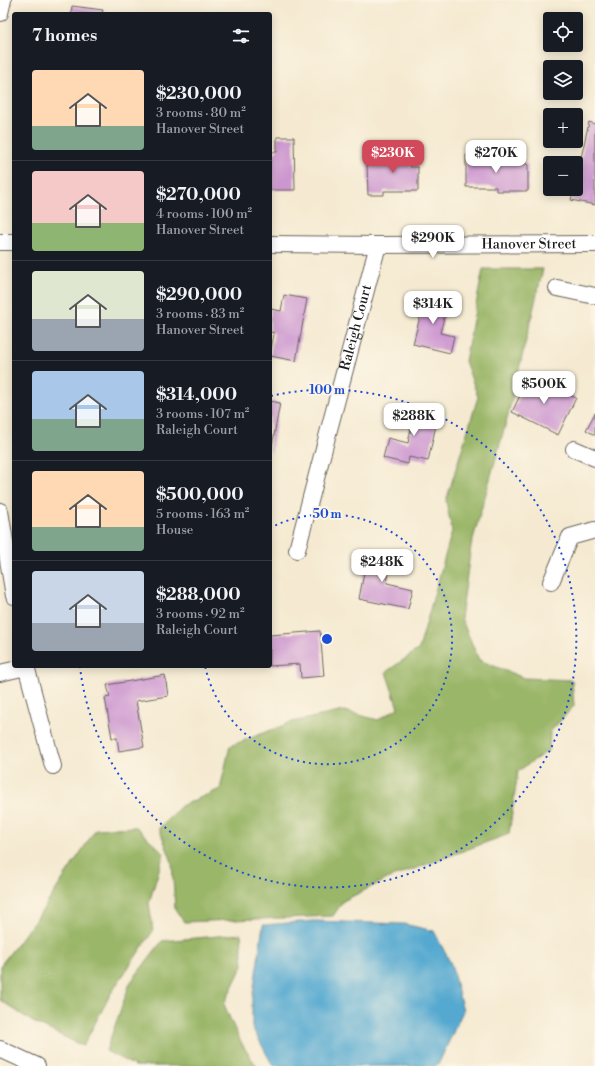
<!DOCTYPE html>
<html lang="en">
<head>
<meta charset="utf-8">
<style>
	:root { --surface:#171b24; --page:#242831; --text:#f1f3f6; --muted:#9ea1a6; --line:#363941; --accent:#d1495b }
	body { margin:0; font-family:"Libre Bodoni",serif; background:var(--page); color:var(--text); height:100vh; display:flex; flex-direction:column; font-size:15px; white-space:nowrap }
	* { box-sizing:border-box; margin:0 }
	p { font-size:13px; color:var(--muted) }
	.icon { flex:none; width:22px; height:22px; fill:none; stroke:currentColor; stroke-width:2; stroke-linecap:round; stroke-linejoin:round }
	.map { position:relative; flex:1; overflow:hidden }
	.panel { position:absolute; left:12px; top:12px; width:260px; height:656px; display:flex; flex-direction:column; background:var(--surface); border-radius:4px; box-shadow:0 2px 10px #0003 }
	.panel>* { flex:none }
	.buttons { position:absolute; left:543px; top:12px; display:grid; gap:8px }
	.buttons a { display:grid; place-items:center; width:40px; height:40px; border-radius:4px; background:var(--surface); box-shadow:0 2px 10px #0003; font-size:20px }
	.price { position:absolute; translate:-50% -34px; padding:0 9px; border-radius:8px; background:#fff; color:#222; font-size:13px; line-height:26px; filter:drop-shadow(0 1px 2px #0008) }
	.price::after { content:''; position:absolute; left:50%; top:24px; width:12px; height:9px; margin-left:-6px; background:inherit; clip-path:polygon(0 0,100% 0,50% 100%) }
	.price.current { background:var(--accent); color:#fff }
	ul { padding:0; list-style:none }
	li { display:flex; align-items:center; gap:12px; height:100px; padding:0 20px }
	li+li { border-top:1px solid var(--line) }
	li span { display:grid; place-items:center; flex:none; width:112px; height:80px; border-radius:4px; color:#555 }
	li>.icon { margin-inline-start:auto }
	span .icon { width:48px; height:48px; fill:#fffc; stroke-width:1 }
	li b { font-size:17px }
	h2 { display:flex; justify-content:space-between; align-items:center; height:48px; padding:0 20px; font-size:17px }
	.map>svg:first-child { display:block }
	.forest { fill:#9ab668; stroke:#5b6942 }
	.water { fill:#55a9d0; stroke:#386276 }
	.building { fill:#cc96d0 }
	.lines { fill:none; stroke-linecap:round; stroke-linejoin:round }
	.minor-casing { stroke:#68645b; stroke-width:18 }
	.minor { stroke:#fff; stroke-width:16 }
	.ring { fill:none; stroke:#1d4ed8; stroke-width:2; stroke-dasharray:2 4 }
	.labels { text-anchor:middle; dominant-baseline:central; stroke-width:4; stroke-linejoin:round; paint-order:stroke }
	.street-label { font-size:14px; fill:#1c1c1c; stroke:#fcf5e5 }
	.centre { fill:#1d4ed8; stroke:#fcf5e5; stroke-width:2 }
	.ring-label { font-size:12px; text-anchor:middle; font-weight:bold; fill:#1d4ed8; stroke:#fcf5e5; stroke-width:4; stroke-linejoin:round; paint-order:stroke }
</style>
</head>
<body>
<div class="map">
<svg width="595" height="1066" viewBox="0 0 595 1066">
	<rect width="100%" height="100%" fill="#fcf5e5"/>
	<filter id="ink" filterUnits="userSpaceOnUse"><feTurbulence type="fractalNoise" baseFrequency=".025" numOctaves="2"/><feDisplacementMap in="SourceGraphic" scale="8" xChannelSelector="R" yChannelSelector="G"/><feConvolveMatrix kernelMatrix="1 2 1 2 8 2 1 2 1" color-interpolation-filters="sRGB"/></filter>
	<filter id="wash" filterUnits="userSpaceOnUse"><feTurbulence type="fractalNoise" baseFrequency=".012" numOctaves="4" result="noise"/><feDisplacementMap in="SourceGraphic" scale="16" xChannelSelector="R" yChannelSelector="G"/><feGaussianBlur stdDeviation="0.9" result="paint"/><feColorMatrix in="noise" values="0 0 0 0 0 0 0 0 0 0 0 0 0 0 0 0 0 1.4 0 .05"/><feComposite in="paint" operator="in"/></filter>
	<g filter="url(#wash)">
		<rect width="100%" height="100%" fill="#f5ead1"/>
		<g class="forest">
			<path d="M483,269h60l-36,150 -36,127 -10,72 18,42 45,18 48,2 2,26 -24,26 -1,18 -31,21 -9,63 -122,45 -44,22 -10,15 -149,6 -9,-13 -3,-47 -13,-34 22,-22 39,-17 10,-43 62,-24 52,-11 34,9 20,-12 -12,-36 33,-23 33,-118 -6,-30 32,-104 -13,-36z"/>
			<path d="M136,827l28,26 -15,50 4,28 -42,62 -28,53 -50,-24 -33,-22v-34l40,-52 56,-85z"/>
			<path d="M241,934l2,31 -19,39c9,22 18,44 33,62h-122l-29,-15 24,-68 32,-42z"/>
		</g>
		<path class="water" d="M313,921l91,3 30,7 17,33 12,47 -24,52 -4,3h-160l-3,-2 -20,-37v-26l11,-76z"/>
		<g id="blocks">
			<g class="building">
				<path d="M72,6l31,4 -1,4h-31z"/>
				<path d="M589,122l6,2v81l-24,-5 3,-11h2v-9z"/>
				<path d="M277,137h17l1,53h-25v-38h7z"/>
				<path d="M391,148h18l1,19h8v24h-34v4h-16l-1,-32h24z"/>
				<path d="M466,155h30v8l32,1v27h-32v-4h-30z"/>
				<path d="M426,293l23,6 -9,34 14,3 -4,17 -37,-9z"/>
				<path d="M284,295l23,4 -11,62 -26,-5 4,-23 -4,-1v-15l1,-8 10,2z"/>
				<path d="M530,375l46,23 -18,37 -46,-23z"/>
				<path d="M270,401l10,2 -9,49h-1z"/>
				<path d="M408,405l31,7 -11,49 -19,-4 -1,7 -25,-6 5,-20 20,5 4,-20 -8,-2z"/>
				<path d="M595,413v22l-9,-5z"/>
				<path d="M368,551l24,5 -5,27 26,6 -5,20 -49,-10z"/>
				<path d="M320,631l4,45 -23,2 -1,-14 -30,2v-31z"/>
				<path d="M165,675l3,21 -32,5 8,46 -25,4 -2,-13h-5l-7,-40 5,-1 -3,-12z"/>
			</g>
		</g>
	</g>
	<g filter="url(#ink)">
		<use href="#blocks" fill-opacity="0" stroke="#68645b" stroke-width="1"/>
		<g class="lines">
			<g class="minor-casing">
				<g id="minor">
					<path d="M0,13l3,-13"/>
					<path d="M0,242h14"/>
					<path id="s1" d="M270,244l108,1 217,-1"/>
					<path d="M557,288l38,8"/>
					<path d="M574,449l21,9"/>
					<path d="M0,511l14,85"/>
					<path id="s2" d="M297,550l81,-305"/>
					<path d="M551,582l19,-45 25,-7"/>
					<path d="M26,666l27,100"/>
					<path d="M0,673l26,-6"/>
					<path d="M0,1049l37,17"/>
				</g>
			</g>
			<use href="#minor" class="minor"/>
		</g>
	</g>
	<g class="ring">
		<path d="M270 528A125 125 0 1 1 205 666"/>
		<path d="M271 396A249 249 0 1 1 80 667"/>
	</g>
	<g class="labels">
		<g class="street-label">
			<text stroke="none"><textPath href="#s1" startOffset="259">Hanover Street</textPath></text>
			<text stroke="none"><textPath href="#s2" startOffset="230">Raleigh Court</textPath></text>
		</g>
	</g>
	<circle cx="327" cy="639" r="6" class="centre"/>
	<g class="ring-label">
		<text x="327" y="394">100 m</text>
		<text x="327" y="518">50 m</text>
	</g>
</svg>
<div class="buttons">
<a><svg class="icon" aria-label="locate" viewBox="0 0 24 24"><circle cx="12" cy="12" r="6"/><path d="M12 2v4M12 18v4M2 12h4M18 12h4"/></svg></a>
<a><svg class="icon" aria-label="layers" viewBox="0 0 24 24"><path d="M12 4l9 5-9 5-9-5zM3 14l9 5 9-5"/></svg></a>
<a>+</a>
<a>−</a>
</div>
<b class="price current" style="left:393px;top:174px">$230K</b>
<b class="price" style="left:496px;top:174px">$270K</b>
<b class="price" style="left:433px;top:259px">$290K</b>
<b class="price" style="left:433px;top:325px">$314K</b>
<b class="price" style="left:544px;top:405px">$500K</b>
<b class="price" style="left:414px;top:437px">$288K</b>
<b class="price" style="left:382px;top:583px">$248K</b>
<section class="panel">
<h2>7 homes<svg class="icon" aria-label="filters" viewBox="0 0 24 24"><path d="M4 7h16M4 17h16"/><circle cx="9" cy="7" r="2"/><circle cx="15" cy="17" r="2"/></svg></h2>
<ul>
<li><span style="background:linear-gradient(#ffd9b3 70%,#7fa58c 0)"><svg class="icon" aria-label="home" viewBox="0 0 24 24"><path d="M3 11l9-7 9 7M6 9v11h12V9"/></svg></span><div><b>$230,000</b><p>3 rooms · 80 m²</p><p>Hanover Street</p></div></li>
<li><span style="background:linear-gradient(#f6c9c9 65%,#8fb573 0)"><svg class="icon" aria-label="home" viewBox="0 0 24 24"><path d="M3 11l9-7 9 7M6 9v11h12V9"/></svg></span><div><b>$270,000</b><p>4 rooms · 100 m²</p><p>Hanover Street</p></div></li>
<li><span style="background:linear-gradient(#dfe7d0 60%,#9aa5b1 0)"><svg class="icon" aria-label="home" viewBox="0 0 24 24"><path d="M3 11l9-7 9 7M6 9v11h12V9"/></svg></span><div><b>$290,000</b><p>3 rooms · 83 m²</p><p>Hanover Street</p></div></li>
<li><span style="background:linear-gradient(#a9c7e8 60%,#7fa58c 0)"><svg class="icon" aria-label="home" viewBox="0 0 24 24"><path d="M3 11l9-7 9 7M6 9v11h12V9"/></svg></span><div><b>$314,000</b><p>3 rooms · 107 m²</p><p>Raleigh Court</p></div></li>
<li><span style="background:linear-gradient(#ffd9b3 70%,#7fa58c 0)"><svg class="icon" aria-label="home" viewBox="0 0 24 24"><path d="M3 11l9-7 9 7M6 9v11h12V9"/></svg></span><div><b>$500,000</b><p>5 rooms · 163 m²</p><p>House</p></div></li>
<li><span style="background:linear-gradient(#c9d6e8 65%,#9aa5b1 0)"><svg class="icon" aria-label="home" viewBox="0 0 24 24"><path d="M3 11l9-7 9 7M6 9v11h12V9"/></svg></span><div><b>$288,000</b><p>3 rooms · 92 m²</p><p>Raleigh Court</p></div></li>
</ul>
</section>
</div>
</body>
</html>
